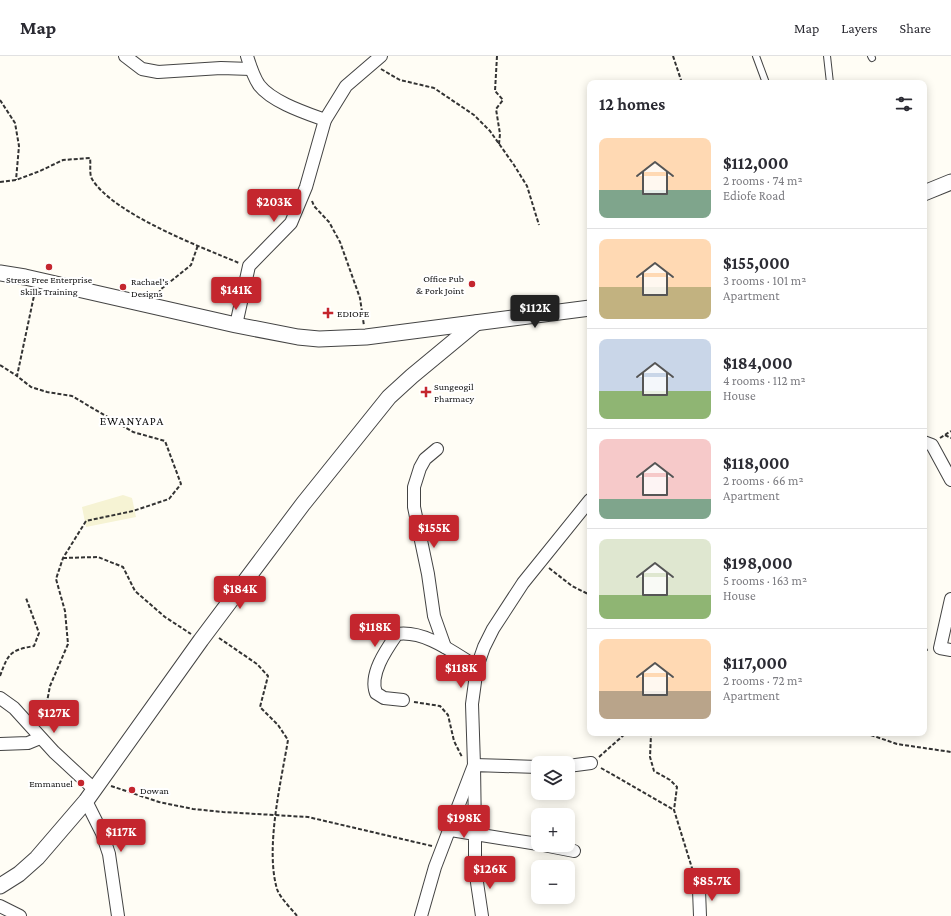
<!DOCTYPE html>
<html lang="en">
<head>
<meta charset="utf-8">
<style>
	:root { --surface:#fff; --page:#f7f7f7; --text:#2b2b33; --muted:#7c7c81; --line:#e1e1e2; --accent:#c4262e }
	body { margin:0; font-family:"Crimson Pro",serif; background:var(--page); color:var(--text); height:100vh; display:flex; flex-direction:column; font-size:15px; white-space:nowrap }
	* { box-sizing:border-box; margin:0 }
	p { font-size:13px; color:var(--muted) }
	.icon { flex:none; width:22px; height:22px; fill:none; stroke:currentColor; stroke-width:2; stroke-linecap:round; stroke-linejoin:round }
	.map { position:relative; flex:1; overflow:hidden }
	.drawer { position:absolute; left:587px; top:24px; width:340px; height:656px; display:flex; flex-direction:column; background:var(--surface); border-radius:8px; box-shadow:0 2px 10px #0003 }
	.drawer>* { flex:none }
	.controls { position:absolute; left:531px; top:700px; display:grid; gap:8px }
	.controls a { display:grid; place-items:center; width:44px; height:44px; border-radius:8px; background:var(--surface); box-shadow:0 2px 10px #0003; font-size:20px }
	.price { position:absolute; translate:-50% -34px; padding:0 9px; border-radius:4px; background:var(--accent); color:#fff; font-size:13px; line-height:26px; filter:drop-shadow(0 1px 2px #0008) }
	.price::after { content:''; position:absolute; left:50%; top:24px; width:12px; height:9px; margin-left:-6px; background:inherit; clip-path:polygon(0 0,100% 0,50% 100%) }
	.price.active { background:#222; color:#fff }
	ul { padding:0; list-style:none }
	li { display:flex; align-items:center; gap:12px; height:100px; padding:0 12px }
	li+li { border-top:1px solid var(--line) }
	li span { display:grid; place-items:center; flex:none; width:112px; height:80px; border-radius:8px; color:#555 }
	li>.icon { margin-inline-start:auto }
	span .icon { width:48px; height:48px; fill:#fffc; stroke-width:1 }
	li b { font-size:17px }
	h2 { display:flex; justify-content:space-between; align-items:center; height:48px; padding:0 12px; font-size:17px }
	header { display:flex; align-items:center; gap:24px; box-sizing:border-box; height:56px; padding:0 20px; background:var(--surface); border-bottom:1px solid var(--line) }
	header strong { font-size:19px }
	nav { display:flex; gap:22px; margin-inline-start:auto; font-size:14px }
	.map>svg:first-child { display:block }
	.farmland { fill:#f6f3d4 }
	.lines { fill:none; stroke-linecap:round; stroke-linejoin:round }
	.service-casing { stroke:#444; stroke-width:8 }
	.minor-casing { stroke:#444; stroke-width:14 }
	.tertiary-casing { stroke:#444; stroke-width:17 }
	.path { stroke:#333; stroke-width:2; stroke-dasharray:4 2; stroke-linecap:butt }
	.service { stroke:#fff; stroke-width:6 }
	.minor { stroke:#fff; stroke-width:12 }
	.tertiary { stroke:#fff; stroke-width:15 }
	.poi-dot { fill:#c4262e; stroke:#fff; stroke-width:1.5 }
	.labels { text-anchor:middle; dominant-baseline:central; stroke-width:4; stroke-linejoin:round; paint-order:stroke }
	.poi-label { font-size:10px; fill:#111; stroke:#fff; text-anchor:start }
	.quarter-label { font-size:12px; letter-spacing:1px; fill:#111; stroke:#fff }
</style>
</head>
<body>
<header>
<strong>Map</strong>
<nav><a>Map</a><a>Layers</a><a>Share</a></nav>
</header>
<div class="map">
<svg width="951" height="860" viewBox="0 0 951 860">
	<rect width="100%" height="100%" fill="#fffdf5"/>
	<path class="farmland" d="M123,439l9,3 4,19 -50,10 -4,-20z"/>
	<g class="lines">
		<g class="service-casing">
			<g id="service">
				<path d="M756,0l10,27"/>
				<path d="M827,0l3,27"/>
				<path d="M871,0l1,2"/>
			</g>
		</g>
		<g class="minor-casing">
			<g id="minor">
				<path d="M125,0l17,13 16,3 63,-4 30,1"/>
				<path d="M247,0c3,10 6,20 12,29 13,17 47,28 66,35"/>
				<path d="M236,269l13,-59 42,-43 15,-36 19,-67 21,-34 35,-30"/>
				<path d="M924,386l8,3 19,35"/>
				<path d="M437,393l-12,10 -5,9 -6,19v20l14,67 6,42 11,31"/>
				<path d="M951,543l-11,49 11,2"/>
				<path d="M0,642l14,10 40,44 40,37"/>
				<path d="M403,644l-19,-2 -8,-5c-7,-19 10,-43 21,-59 28,-4 57,19 80,33"/>
				<path d="M0,688l28,-1 12,-5"/>
				<path d="M568,710l23,-3"/>
				<path d="M538,711l-64,-2 1,69 63,10"/>
				<path d="M86,745l16,32 7,21 9,62"/>
				<path d="M451,774l24,4v35l7,47"/>
				<path d="M543,789l31,6"/>
				<path d="M699,834l1,26"/>
				<path d="M0,850l20,10"/>
				<path d="M421,860l14,-49 39,-102 -2,-61 5,-37 7,-20 9,-18 30,-46 67,-83"/>
			</g>
		</g>
		<g class="tertiary-casing">
			<g id="tertiary">
				<path d="M924,137l27,-11"/>
				<path d="M0,217l25,4 211,48 62,12 21,2 47,-2 224,-29"/>
				<path d="M0,830l19,-12 18,-16 49,-57 115,-161 102,-136 86,-107 23,-21 64,-53"/>
			</g>
		</g>
		<g class="path">
			<path d="M497,0l-2,35 8,9 -7,9 4,25 -1,10"/>
			<path d="M673,0l9,27"/>
			<path d="M381,13l19,11 34,8 40,27 16,16 24,34 13,21 12,39"/>
			<path d="M0,44l15,23 4,23 -3,34"/>
			<path d="M0,126l16,-2 24,-9 23,-11 27,-2c1,6 -1,16 2,21 21,35 109,68 147,84"/>
			<path d="M312,145l2,5 15,16 11,20 20,56 4,28"/>
			<path d="M35,235l-18,85 14,11 16,5 25,4 61,36 32,9 16,43 -12,15 -36,12 -47,10 -23,37 -7,21 9,32 3,33 -18,42 -7,37"/>
			<path d="M159,238l1,-4 31,-25 7,-20"/>
			<path d="M0,309l17,11"/>
			<path d="M945,379l6,3"/>
			<path d="M940,382l11,-7"/>
			<path d="M63,502l35,-1 25,10 12,24 30,26 26,17"/>
			<path d="M549,512l23,18 18,9"/>
			<path d="M219,582l38,26 11,12 -8,31 18,18 10,15c-7,42 -23,108 -11,149 3,9 14,19 20,27"/>
			<path d="M924,595l5,-2"/>
			<path d="M0,620c8,-22 10,-26 34,-30l5,-13 -13,-35"/>
			<path d="M414,646l26,4 8,9 6,26 8,16"/>
			<path d="M649,677l2,2 -1,22 4,14 16,9 7,7 -3,23 22,71"/>
			<path d="M706,677l2,1"/>
			<path d="M865,677l32,11 54,8"/>
			<path d="M599,701l27,-24"/>
			<path d="M601,712l73,42"/>
			<path d="M111,730l48,16 34,7 30,3 85,5 124,29"/>
		</g>
		<use href="#service" class="service"/>
		<use href="#minor" class="minor"/>
		<use href="#tertiary" class="tertiary"/>
	</g>
	<g class="poi-dot">
		<circle cx="49" cy="211" r="4"/>
		<circle cx="472" cy="228" r="4"/>
		<circle cx="123" cy="231" r="4"/>
		<path d="M326 251h4v4h4v4h-4v4h-4v-4h-4v-4h4z"/>
		<path d="M424 330h4v4h4v4h-4v4h-4v-4h-4v-4h4z"/>
		<circle cx="81" cy="727" r="4"/>
		<circle cx="132" cy="734" r="4"/>
	</g>
	<g class="labels">
		<g class="poi-label">
			<text x="464" y="222" text-anchor="end">Office Pub<tspan x="464" dy="12">&amp; Pork Joint</tspan></text>
			<text x="49" y="223" text-anchor="middle">Stress Free Enterprise<tspan x="49" dy="12">Skills Training</tspan></text>
			<text x="131" y="225">Rachael's<tspan x="131" dy="12">Designs</tspan></text>
			<text x="337" y="257">EDIOFE</text>
			<text x="434" y="330">Sungeogil<tspan x="434" dy="12">Pharmacy</tspan></text>
			<text x="73" y="727" text-anchor="end">Emmanuel</text>
			<text x="140" y="734">Dowan</text>
		</g>
		<g class="quarter-label">
			<text x="132" y="365">EWANYAPA</text>
		</g>
	</g>
</svg>
<div class="controls">
<a><svg class="icon" aria-label="layers" viewBox="0 0 24 24"><path d="M12 4l9 5-9 5-9-5zM3 14l9 5 9-5"/></svg></a>
<a>+</a>
<a>−</a>
</div>
<b class="price" style="left:274px;top:167px">$203K</b>
<b class="price" style="left:236px;top:255px">$141K</b>
<b class="price active" style="left:535px;top:273px">$112K</b>
<b class="price" style="left:434px;top:493px">$155K</b>
<b class="price" style="left:240px;top:554px">$184K</b>
<b class="price" style="left:375px;top:592px">$118K</b>
<b class="price" style="left:461px;top:633px">$118K</b>
<b class="price" style="left:54px;top:678px">$127K</b>
<b class="price" style="left:464px;top:783px">$198K</b>
<b class="price" style="left:121px;top:797px">$117K</b>
<b class="price" style="left:490px;top:834px">$126K</b>
<b class="price" style="left:712px;top:846px">$85.7K</b>
<section class="drawer">
<h2>12 homes<svg class="icon" aria-label="filters" viewBox="0 0 24 24"><path d="M4 7h16M4 17h16"/><circle cx="9" cy="7" r="2"/><circle cx="15" cy="17" r="2"/></svg></h2>
<ul>
<li><span style="background:linear-gradient(#ffd9b3 65%,#7fa58c 0)"><svg class="icon" aria-label="home" viewBox="0 0 24 24"><path d="M3 11l9-7 9 7M6 9v11h12V9"/></svg></span><div><b>$112,000</b><p>2 rooms · 74 m²</p><p>Ediofe Road</p></div></li>
<li><span style="background:linear-gradient(#ffd9b3 60%,#c2b280 0)"><svg class="icon" aria-label="home" viewBox="0 0 24 24"><path d="M3 11l9-7 9 7M6 9v11h12V9"/></svg></span><div><b>$155,000</b><p>3 rooms · 101 m²</p><p>Apartment</p></div></li>
<li><span style="background:linear-gradient(#c9d6e8 65%,#8fb573 0)"><svg class="icon" aria-label="home" viewBox="0 0 24 24"><path d="M3 11l9-7 9 7M6 9v11h12V9"/></svg></span><div><b>$184,000</b><p>4 rooms · 112 m²</p><p>House</p></div></li>
<li><span style="background:linear-gradient(#f6c9c9 75%,#7fa58c 0)"><svg class="icon" aria-label="home" viewBox="0 0 24 24"><path d="M3 11l9-7 9 7M6 9v11h12V9"/></svg></span><div><b>$118,000</b><p>2 rooms · 66 m²</p><p>Apartment</p></div></li>
<li><span style="background:linear-gradient(#dfe7d0 70%,#8fb573 0)"><svg class="icon" aria-label="home" viewBox="0 0 24 24"><path d="M3 11l9-7 9 7M6 9v11h12V9"/></svg></span><div><b>$198,000</b><p>5 rooms · 163 m²</p><p>House</p></div></li>
<li><span style="background:linear-gradient(#ffd9b3 65%,#b9a48a 0)"><svg class="icon" aria-label="home" viewBox="0 0 24 24"><path d="M3 11l9-7 9 7M6 9v11h12V9"/></svg></span><div><b>$117,000</b><p>2 rooms · 72 m²</p><p>Apartment</p></div></li>
</ul>
</section>
</div>
</body>
</html>
